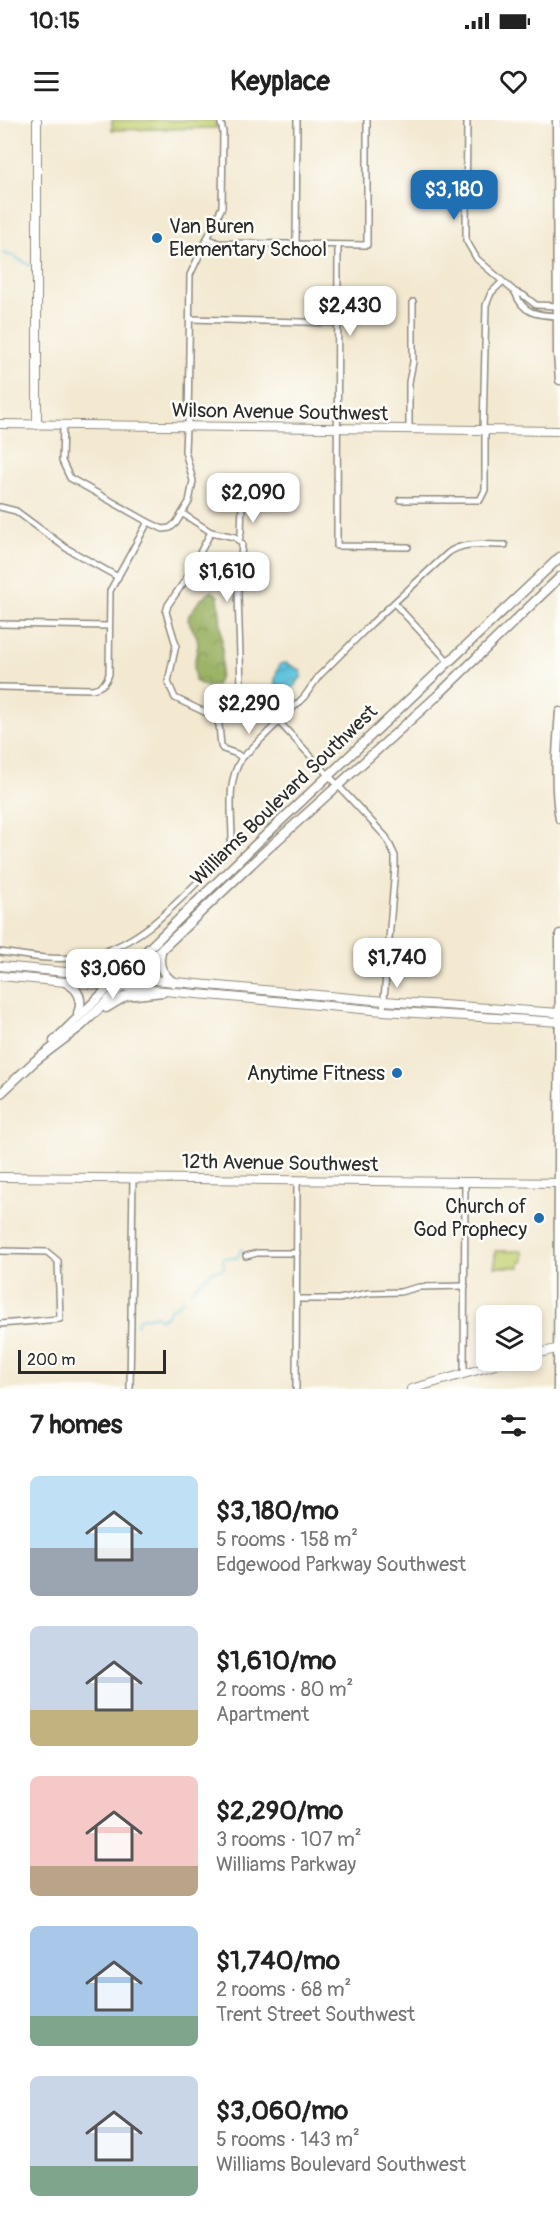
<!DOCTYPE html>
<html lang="en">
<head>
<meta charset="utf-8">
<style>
	:root { --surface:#fff; --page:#f2f2f2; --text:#222; --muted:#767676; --accent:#1f6fb2 }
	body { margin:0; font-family:Pangolin,sans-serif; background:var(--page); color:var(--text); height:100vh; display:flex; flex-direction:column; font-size:22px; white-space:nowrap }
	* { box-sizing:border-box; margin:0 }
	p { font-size:20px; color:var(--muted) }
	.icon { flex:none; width:33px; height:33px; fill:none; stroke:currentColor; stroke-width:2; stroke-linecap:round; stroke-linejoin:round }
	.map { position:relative; height:1269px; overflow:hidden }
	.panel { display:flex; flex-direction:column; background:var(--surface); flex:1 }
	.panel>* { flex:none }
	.fabs { position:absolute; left:476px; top:1185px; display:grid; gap:12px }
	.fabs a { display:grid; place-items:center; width:66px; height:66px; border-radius:9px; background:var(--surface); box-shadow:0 3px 9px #0003; font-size:30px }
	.scale { position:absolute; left:18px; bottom:15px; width:148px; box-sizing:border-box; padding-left:6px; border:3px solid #2b2b2b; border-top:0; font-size:16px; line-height:21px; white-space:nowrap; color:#2b2b2b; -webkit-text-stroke:4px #fdfcf7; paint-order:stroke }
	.price { position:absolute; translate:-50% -51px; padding:0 14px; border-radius:12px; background:#fff; color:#222; font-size:20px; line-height:39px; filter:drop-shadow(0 2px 3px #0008) }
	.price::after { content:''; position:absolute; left:50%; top:36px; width:18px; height:14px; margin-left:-9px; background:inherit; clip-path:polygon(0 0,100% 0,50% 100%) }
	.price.current { background:var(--accent); color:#fff }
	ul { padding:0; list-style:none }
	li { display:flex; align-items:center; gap:18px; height:150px; padding:0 30px }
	li span { display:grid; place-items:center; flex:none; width:168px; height:120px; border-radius:9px; color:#555 }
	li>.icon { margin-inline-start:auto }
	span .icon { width:72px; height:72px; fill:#fffc; stroke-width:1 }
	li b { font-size:26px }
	h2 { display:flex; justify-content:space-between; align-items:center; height:72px; padding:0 30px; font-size:26px }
	.status { display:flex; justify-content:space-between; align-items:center; height:42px; padding:0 30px; background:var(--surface); direction:ltr }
	.status svg { height:16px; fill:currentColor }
	header { display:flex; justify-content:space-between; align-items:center; height:78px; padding:0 30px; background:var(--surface); font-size:27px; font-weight:800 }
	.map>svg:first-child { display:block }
	.forest { fill:url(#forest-crowns); stroke:#647048; stroke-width:1.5 }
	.park { fill:url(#park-tufts); stroke:#787e50; stroke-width:1.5 }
	.water { fill:url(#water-waves); stroke:#447683; stroke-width:1.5 }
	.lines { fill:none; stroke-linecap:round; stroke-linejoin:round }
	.stream { stroke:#5dc2db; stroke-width:1.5 }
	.street-casing { stroke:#8f8a7e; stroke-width:8 }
	.secondary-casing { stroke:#8f8a7e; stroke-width:10 }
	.primary-casing { stroke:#8f8a7e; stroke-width:11 }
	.street { stroke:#fff; stroke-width:5 }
	.secondary { stroke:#fff; stroke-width:8 }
	.primary { stroke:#fff; stroke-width:8 }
	.poi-dot { fill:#1f6fb2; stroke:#fdfcf7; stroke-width:2 }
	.labels { text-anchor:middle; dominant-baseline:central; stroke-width:5; stroke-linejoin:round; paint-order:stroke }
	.poi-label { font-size:20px; fill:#2b2b2b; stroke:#fdfcf7; text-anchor:end }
	.street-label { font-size:20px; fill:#2b2b2b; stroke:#fdfcf7 }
</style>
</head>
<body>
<div class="status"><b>10:15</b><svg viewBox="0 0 49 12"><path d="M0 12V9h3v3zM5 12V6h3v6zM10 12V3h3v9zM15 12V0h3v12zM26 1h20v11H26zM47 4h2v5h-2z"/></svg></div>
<header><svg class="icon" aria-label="menu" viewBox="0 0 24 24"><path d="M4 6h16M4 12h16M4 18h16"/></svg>Keyplace<svg class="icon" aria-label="heart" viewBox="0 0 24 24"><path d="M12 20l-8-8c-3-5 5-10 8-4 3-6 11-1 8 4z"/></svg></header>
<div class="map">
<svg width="560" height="1269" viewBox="0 0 560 1269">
	<defs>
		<pattern id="forest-crowns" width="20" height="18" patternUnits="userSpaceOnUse" patternTransform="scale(1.5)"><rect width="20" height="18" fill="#9cb466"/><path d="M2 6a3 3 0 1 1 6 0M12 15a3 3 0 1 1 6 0" fill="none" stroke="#7f9354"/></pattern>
		<pattern id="park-tufts" width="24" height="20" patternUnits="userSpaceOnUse" patternTransform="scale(1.5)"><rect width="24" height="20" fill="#c5d274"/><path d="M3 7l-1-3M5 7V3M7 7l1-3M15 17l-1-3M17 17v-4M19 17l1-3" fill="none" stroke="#a9b465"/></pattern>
		<pattern id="water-waves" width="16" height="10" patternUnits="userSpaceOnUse" patternTransform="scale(1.5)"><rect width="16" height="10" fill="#5dc2db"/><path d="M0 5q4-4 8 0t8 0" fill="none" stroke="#4d9eb2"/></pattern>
	</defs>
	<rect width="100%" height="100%" fill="#fdfcf7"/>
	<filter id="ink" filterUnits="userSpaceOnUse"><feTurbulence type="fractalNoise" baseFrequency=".0167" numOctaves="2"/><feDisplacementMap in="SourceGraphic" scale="12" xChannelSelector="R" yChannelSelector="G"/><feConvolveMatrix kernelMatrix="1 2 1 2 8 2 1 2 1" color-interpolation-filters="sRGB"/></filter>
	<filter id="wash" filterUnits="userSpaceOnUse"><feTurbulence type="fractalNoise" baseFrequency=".008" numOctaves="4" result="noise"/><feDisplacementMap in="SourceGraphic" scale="24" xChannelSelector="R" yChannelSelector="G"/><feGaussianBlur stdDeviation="1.35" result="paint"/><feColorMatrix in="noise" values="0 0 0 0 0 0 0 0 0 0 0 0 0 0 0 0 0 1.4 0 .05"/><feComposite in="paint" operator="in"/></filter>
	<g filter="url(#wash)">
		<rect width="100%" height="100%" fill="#f3e9d1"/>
		<path class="forest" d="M212,471l6,5c2,21 9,71 -2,89l-9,2 -12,-6 -1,-15 4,-21 -1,-8 -9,-17 1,-5 11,-15z"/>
		<g class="park">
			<path d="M112,0h101l4,8 -105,2z"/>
			<path d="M495,1131h28v11h-3v5h-25z"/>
		</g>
		<path class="water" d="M286,543l14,7 2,6 -13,17 -11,7 -4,-4c0,-10 1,-23 6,-32z"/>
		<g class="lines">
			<g class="stream">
				<path d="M0,132l13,4 18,10"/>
				<path d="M190,1171l24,-21h7l3,-2 -1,-10h14l5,-10"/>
				<path d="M137,1205l2,-6 18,-4 2,4c7,-1 9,-4 11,-10l8,-4 5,-5"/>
			</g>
		</g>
	</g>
	<g filter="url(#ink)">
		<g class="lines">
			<g class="street-casing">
				<g id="street">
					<path d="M467,0l-1,111v9l11,19 38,33 8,3 13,10 23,1"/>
					<path d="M207,118l11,5 149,2v-125"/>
					<path d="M296,124l1,-124"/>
					<path d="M338,125l-1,301 71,1"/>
					<path d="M515,172c8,23 23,23 44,24"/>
					<path d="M190,199l148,4"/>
					<path d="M63,305l-1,36 8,17 78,44"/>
					<path d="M188,307l2,-152 32,-68 1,-75 -3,-12"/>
					<path d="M409,310v-48l4,-20v-60"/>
					<path d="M483,311l3,-126 5,-12 11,-11"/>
					<path d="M400,380h80l5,-10v-59"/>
					<path d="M0,387l16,4 50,37 52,29"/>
					<path d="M183,394l28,18 24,5 7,7 -4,50 3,93 -6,17 -18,16"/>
					<path d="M211,412l-25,47 -18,26 -2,7 10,33 -8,37 7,16 40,19 4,8 2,21 2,3 14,5 5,4"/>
					<path d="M239,420l2,-7 1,-30"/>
					<path d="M394,483l54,58"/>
					<path d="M0,504l109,2"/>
					<path d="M0,567l92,2c10,-2 14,-6 17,-15l1,-83 38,-69 15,7 7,-1 6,-5 13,-21 4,-21 -8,-30 1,-24"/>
					<path d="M279,602l107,115 9,19v12l-12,143"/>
					<path d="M0,832c26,4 56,9 82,5 61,-9 101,-62 143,-103l7,-15c0,-26 -6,-58 10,-81l62,-61 15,-21 52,-52 77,-71c16,-12 37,-8 57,-8"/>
					<path d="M0,1131l47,1 11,9 2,58 -60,5"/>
					<path d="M246,1136l11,-3h40"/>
					<path d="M297,1179h42l29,-6 32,-1 19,-5 46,-1"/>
					<path d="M464,1254l1,-192"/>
					<path d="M130,1269l3,-211"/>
					<path d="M296,1269l1,-209"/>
				</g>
			</g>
			<g class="secondary-casing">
				<g id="secondary">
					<path d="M37,0v305"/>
					<path d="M0,304l560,7"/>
					<path d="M0,846l384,35 176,12"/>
					<path d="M0,856l383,35 177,11"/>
					<path d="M0,1057l560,6"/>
					<path d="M531,1235l29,-7"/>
					<path d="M411,1269l102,-29"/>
				</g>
			</g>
			<g class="primary-casing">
				<g id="primary">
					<path d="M557,0l1,234 2,26"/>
					<path d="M560,592c-3,37 -6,71 0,107"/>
					<path d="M162,828c-5,18 -1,24 12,35"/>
					<path d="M82,853l26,-2 19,-9"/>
					<path d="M65,862c13,7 19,16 13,31"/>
					<path d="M106,888l20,-12 37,-4"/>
					<path d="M54,921l200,-195 306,-289"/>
					<path d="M0,974l35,-33 46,-35 181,-172 175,-158 123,-119"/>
					<path d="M558,1269l2,-455"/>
				</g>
			</g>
			<use href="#street" class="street"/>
			<use href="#secondary" class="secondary"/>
			<use href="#primary" class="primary"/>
		</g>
	</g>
	<g class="poi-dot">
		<circle cx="157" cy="118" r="6"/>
		<circle cx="397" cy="953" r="6"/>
		<circle cx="539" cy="1098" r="6"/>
	</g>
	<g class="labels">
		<g class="poi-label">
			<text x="169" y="106" text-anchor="start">Van Buren<tspan x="169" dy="23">Elementary School</tspan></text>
			<text x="385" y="953">Anytime Fitness</text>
			<text x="527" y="1086">Church of<tspan x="527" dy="23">God Prophecy</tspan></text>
		</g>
		<g class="street-label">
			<text transform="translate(280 292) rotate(1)">Wilson Avenue Southwest</text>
			<text transform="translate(284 675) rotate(-44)">Williams Boulevard Southwest</text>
			<text transform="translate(280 1043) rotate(1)">12th Avenue Southwest</text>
		</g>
	</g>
</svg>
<div class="fabs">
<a><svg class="icon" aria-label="layers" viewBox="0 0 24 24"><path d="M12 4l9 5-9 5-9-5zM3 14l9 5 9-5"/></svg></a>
</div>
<div class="scale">200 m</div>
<b class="price current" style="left:454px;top:101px">$3,180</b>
<b class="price" style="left:350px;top:217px">$2,430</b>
<b class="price" style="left:253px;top:404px">$2,090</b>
<b class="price" style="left:227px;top:483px">$1,610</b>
<b class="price" style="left:249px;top:615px">$2,290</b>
<b class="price" style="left:397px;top:869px">$1,740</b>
<b class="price" style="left:113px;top:880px">$3,060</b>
</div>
<section class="panel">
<h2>7 homes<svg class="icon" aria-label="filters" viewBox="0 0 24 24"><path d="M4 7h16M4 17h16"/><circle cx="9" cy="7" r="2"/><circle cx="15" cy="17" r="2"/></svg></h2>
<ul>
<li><span style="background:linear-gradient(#bfe0f5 60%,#9aa5b1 0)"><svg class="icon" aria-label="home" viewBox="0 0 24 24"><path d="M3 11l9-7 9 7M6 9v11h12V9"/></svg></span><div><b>$3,180/mo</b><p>5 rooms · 158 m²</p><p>Edgewood Parkway Southwest</p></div></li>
<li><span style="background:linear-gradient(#c9d6e8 70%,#c2b280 0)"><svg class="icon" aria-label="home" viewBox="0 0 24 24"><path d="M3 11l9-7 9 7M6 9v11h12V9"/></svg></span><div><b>$1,610/mo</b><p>2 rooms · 80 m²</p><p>Apartment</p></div></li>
<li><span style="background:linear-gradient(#f6c9c9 75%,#b9a48a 0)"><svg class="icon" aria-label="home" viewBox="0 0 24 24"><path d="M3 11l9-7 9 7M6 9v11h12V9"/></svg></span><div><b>$2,290/mo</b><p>3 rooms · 107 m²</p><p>Williams Parkway</p></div></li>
<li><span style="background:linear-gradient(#a9c7e8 75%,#7fa58c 0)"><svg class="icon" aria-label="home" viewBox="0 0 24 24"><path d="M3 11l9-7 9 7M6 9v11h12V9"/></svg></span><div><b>$1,740/mo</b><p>2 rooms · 68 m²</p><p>Trent Street Southwest</p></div></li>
<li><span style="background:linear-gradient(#c9d6e8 75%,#7fa58c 0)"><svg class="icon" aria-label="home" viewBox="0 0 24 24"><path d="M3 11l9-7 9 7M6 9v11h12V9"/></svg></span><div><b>$3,060/mo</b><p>5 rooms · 143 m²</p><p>Williams Boulevard Southwest</p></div></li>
</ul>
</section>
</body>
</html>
